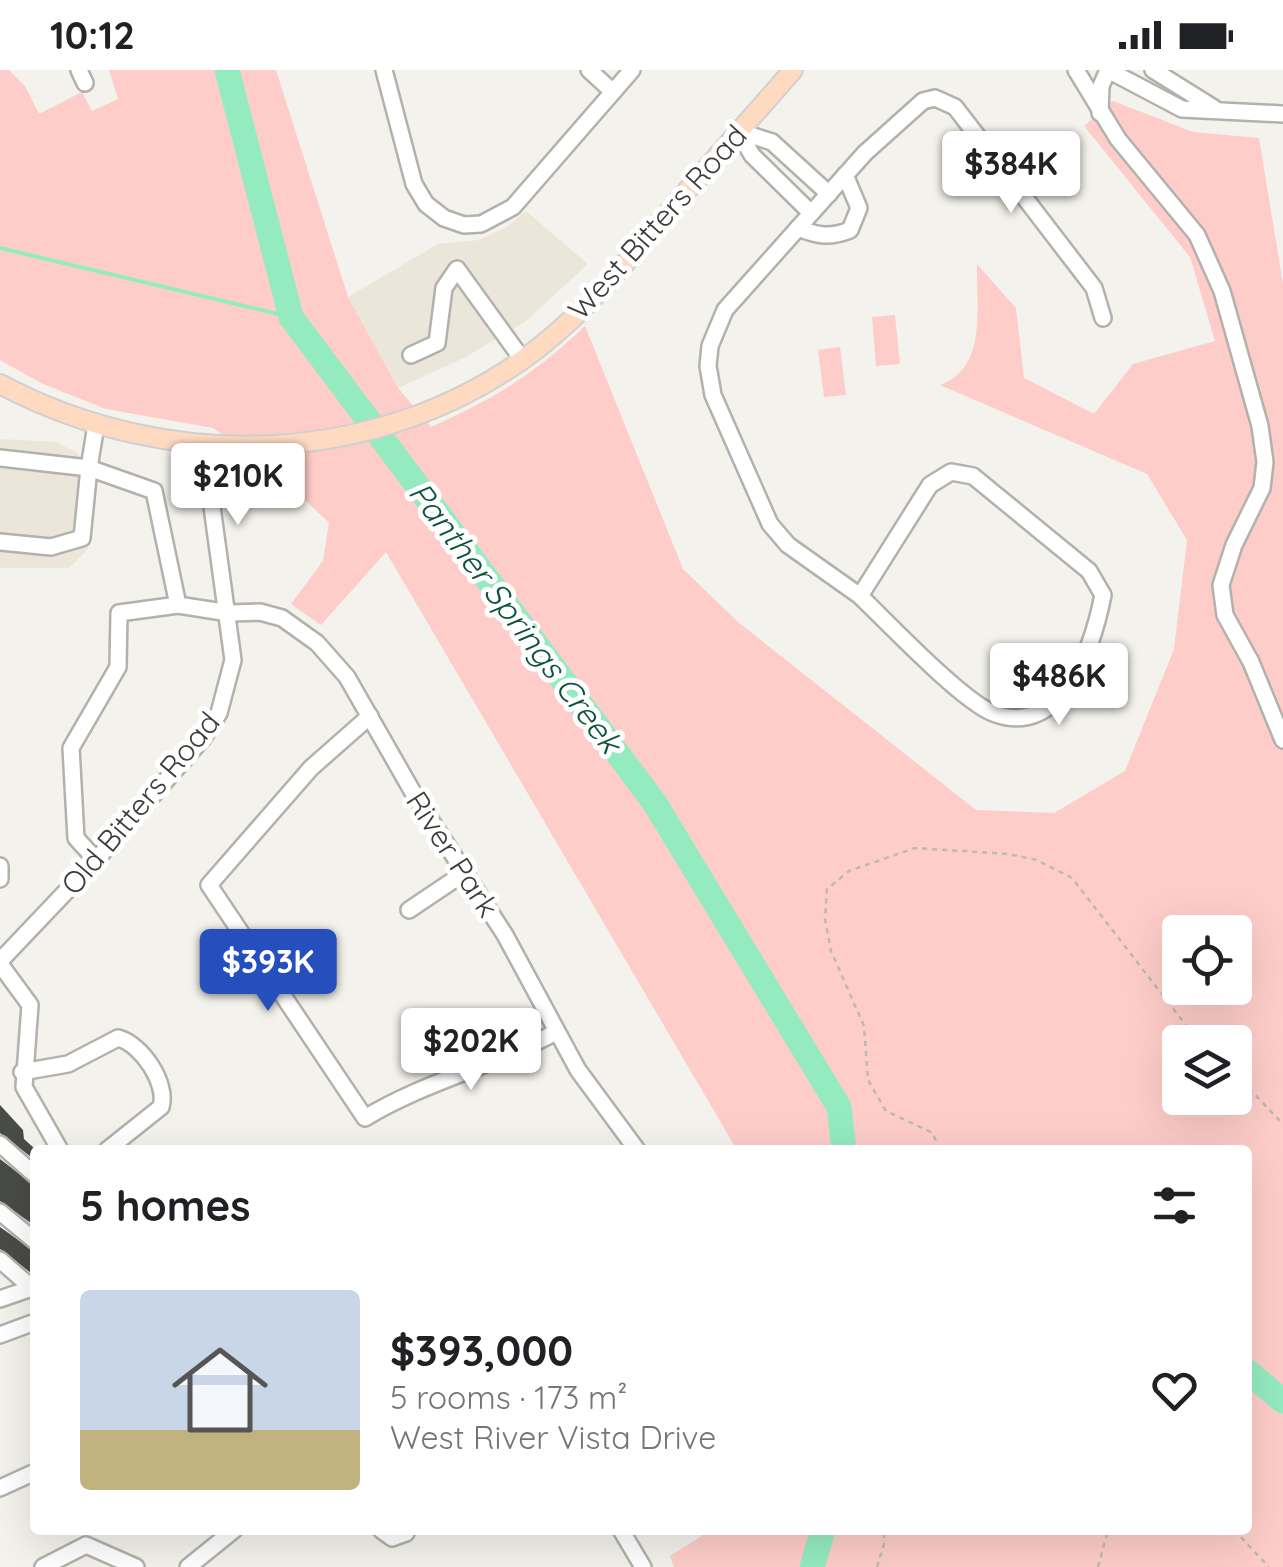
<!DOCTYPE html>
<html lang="en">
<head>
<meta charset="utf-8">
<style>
	:root { --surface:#fff; --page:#f6f6f6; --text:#202124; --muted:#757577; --line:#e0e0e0; --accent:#254fbd }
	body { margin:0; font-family:Quicksand,sans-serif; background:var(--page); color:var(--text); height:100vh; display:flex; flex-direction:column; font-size:38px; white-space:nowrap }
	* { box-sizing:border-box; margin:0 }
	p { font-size:32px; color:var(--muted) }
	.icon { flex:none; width:55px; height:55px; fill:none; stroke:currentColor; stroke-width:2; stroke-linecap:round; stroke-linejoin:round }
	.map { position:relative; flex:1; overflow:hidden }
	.panel { position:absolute; left:30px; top:1075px; width:1222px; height:390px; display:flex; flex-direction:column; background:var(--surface); border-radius:10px; box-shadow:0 10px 40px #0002 }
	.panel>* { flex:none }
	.controls { position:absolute; left:1162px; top:845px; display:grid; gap:20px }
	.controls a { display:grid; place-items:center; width:90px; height:90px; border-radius:10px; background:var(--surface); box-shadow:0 10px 40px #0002; font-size:50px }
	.price { position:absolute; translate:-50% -85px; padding:0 22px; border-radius:10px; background:#fff; color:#222; font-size:32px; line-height:65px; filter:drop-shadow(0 2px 5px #0008) }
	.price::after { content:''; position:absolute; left:50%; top:60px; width:30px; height:22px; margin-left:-15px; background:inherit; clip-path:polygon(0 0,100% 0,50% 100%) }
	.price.active { background:var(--accent); color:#fff }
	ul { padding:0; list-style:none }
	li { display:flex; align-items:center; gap:30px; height:250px; padding:0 50px }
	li+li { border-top:2px solid var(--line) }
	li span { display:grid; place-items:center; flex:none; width:280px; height:200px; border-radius:10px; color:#555 }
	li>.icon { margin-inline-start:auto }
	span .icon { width:120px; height:120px; fill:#fffc; stroke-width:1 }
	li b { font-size:42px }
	h2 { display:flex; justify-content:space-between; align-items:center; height:120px; padding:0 50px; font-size:42px }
	.status { display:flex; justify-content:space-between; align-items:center; height:70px; padding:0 50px; background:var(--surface); direction:ltr }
	.status svg { height:28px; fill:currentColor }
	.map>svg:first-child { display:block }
	.built { fill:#eae7da }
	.green { fill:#fecdc9; fill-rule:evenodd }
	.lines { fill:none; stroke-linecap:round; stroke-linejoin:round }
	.stream { stroke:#94ebc0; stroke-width:4 }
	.river { stroke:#94ebc0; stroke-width:25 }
	.building { fill:#494b46 }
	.minor-casing { stroke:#b3b1ac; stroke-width:20 }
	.major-casing { stroke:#d0d0d0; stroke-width:22 }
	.path { stroke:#bbbab6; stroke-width:2.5; stroke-dasharray:5 5; stroke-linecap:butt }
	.minor { stroke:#fff; stroke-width:15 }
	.major { stroke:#fedbc0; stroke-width:18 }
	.labels { text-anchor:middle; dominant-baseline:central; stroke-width:10; stroke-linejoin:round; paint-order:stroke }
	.street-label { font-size:30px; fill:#3d3c3a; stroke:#fff }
	.water-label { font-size:32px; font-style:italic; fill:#0e5339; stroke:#fff }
</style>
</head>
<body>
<div class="status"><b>10:12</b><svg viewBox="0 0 49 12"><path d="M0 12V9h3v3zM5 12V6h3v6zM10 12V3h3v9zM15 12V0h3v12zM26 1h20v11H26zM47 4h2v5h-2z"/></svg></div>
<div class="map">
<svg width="1283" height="1497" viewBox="0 0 1283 1497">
	<rect width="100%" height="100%" fill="#f3f2ec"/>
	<g class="built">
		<path d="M526,141l62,53 -63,58 -61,36 -66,30 -50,-91 90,-53 41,-4 29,-14z"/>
		<path d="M0,369l56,3 21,11 16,32 -5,64 -19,19h-69z"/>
	</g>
	<g class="green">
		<path d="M0,0h9l16,16 14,28 43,-22 10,19 26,-12 -9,-29h167l72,227 50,91 33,39c63,-28 105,-54 154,-101l98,243 55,53 238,188 78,3 71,-42 49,-122 13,-109 -40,-66 -207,-89c48,-17 36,-79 37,-121l39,44 8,70 70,36 39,-50 82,-23 -25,-84 -106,-131 29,-25 80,31 66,6 24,146v1283h-609l-4,-11 41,-26h537v-380h-511l-351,-598 -65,73 -30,-21 32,-43 6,-38 -54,-52 -62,-43 -107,-19 -65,-26 -41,-23zM1180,862h55v56h-55zM1180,972h55v56h-55z"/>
		<path d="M895,245l5,49 -24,2 -4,-49z"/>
		<path d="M840,277l6,48 -22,2 -6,-47z"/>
	</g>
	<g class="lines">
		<path class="stream" d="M0,178l291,69"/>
		<g class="river">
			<path d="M227,0l64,247 363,485 185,305 5,43"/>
			<path d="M1248,1302l35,29"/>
			<path d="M812,1497l11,-37"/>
		</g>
	</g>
	<g class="building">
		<path d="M0,1035l23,25 1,9 11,10v11l-35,-27z"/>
		<path d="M0,1089l35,27v40l-35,-25z"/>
		<path d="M0,1157l35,25v24l-35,-27z"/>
	</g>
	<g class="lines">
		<g class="minor-casing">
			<g id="minor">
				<path d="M79,0l6,13"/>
				<path d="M384,0l30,114 12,20 18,14 20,7 17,-1 32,-17 119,-137"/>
				<path d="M589,0l24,22"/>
				<path d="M1076,0l42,69 79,96 25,56 38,135 5,36 -3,26 -28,57 -13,40 4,30 26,47 32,78"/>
				<path d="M1108,0l74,39 101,5"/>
				<path d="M1153,0l61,38"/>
				<path d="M1100,43l1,-27 7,-16"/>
				<path d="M811,143l-59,-58 -14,-24 34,11 57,52"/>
				<path d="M798,158c20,8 32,10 52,2l9,-22 -14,-33"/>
				<path d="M411,285l26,-12 7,-55 13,-19 65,90"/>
				<path d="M0,388l89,10 7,-43"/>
				<path d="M951,402l22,4 116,95 14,24c-10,51 -41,145 -110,118 -31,-12 -105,-90 -133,-117l70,-111z"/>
				<path d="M0,472l51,5 31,-9 7,-70 65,23 24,114 51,8 31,-1 22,6 35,25 30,34 68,119 90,139 73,135 59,80"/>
				<path d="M860,526l-72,-51 -18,-21 -57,-129 -5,-29 2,-20 15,-36 140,-157 58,-52 12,-3 20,9 139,181 9,30"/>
				<path d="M370,646l-59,52 -102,117 156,233c61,-37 129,-52 191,-86"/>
				<path d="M96,790l-20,-22 -5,-90 47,-81 1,-54 59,-8"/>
				<path d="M0,796v13"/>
				<path d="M409,840l55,-37"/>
				<path d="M0,891l96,-101 108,-123 15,-24 14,-53 -24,-175v-40"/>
				<path d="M0,894l30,41 -6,82 36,63"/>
				<path d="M22,1002l46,-8 50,-26c24,6 50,46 43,69l-54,43"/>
				<path d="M0,1074l35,31"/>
				<path d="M0,1142l35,29"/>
				<path d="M0,1190l32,28"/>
				<path d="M0,1229l35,-12"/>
				<path d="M0,1265l35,-13"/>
				<path d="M0,1418l35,-16"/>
				<path d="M381,1460l11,8 14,-5"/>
				<path d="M621,1460l22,37"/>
				<path d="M43,1497l43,-22 50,22"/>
				<path d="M188,1497l46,-37"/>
			</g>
		</g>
		<g class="major-casing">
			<path id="major" d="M0,314c169,90 382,84 537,-35 54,-42 97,-96 141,-148 38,-44 77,-87 115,-131"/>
		</g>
		<g class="path">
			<path d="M1235,1004l48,50"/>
			<path d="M939,1080l-6,-17 -47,-22 -18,-31 -4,-54 -33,-75 -6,-32 2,-30 22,-18 66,-23 93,6 29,6 35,18 127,164"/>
			<path d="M1234,1460l35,37"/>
			<path d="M877,1497l8,-26 -2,-11"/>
			<path d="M1098,1497l10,-37"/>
		</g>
		<use href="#minor" class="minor"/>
		<use href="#major" class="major"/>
	</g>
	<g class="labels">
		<g class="street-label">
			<text transform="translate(657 152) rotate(-48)">West Bitters Road</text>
			<text transform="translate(140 733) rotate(-50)">Old Bitters Road</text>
			<text transform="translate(453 784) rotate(57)">River Park</text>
		</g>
		<g class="water-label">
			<text transform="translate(516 547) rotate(53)">Panther Springs Creek</text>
		</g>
	</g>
</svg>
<div class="controls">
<a><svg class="icon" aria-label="locate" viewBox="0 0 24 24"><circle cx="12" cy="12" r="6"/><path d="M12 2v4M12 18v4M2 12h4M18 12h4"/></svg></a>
<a><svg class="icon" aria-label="layers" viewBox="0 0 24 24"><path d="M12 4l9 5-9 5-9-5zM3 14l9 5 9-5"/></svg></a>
</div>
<b class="price" style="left:1011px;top:146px">$384K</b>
<b class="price" style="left:238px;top:458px">$210K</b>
<b class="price" style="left:1059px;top:658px">$486K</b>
<b class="price active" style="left:268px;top:944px">$393K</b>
<b class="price" style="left:471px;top:1023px">$202K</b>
<section class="panel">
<h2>5 homes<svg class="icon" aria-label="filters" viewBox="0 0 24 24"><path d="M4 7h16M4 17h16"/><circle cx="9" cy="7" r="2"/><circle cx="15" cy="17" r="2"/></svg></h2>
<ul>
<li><span style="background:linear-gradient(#c9d6e8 70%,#c2b280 0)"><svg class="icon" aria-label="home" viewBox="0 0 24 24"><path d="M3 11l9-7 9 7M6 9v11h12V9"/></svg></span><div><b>$393,000</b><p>5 rooms · 173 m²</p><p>West River Vista Drive</p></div><svg class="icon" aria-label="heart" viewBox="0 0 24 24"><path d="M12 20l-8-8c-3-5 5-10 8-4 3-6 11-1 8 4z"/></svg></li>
</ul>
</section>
</div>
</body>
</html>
